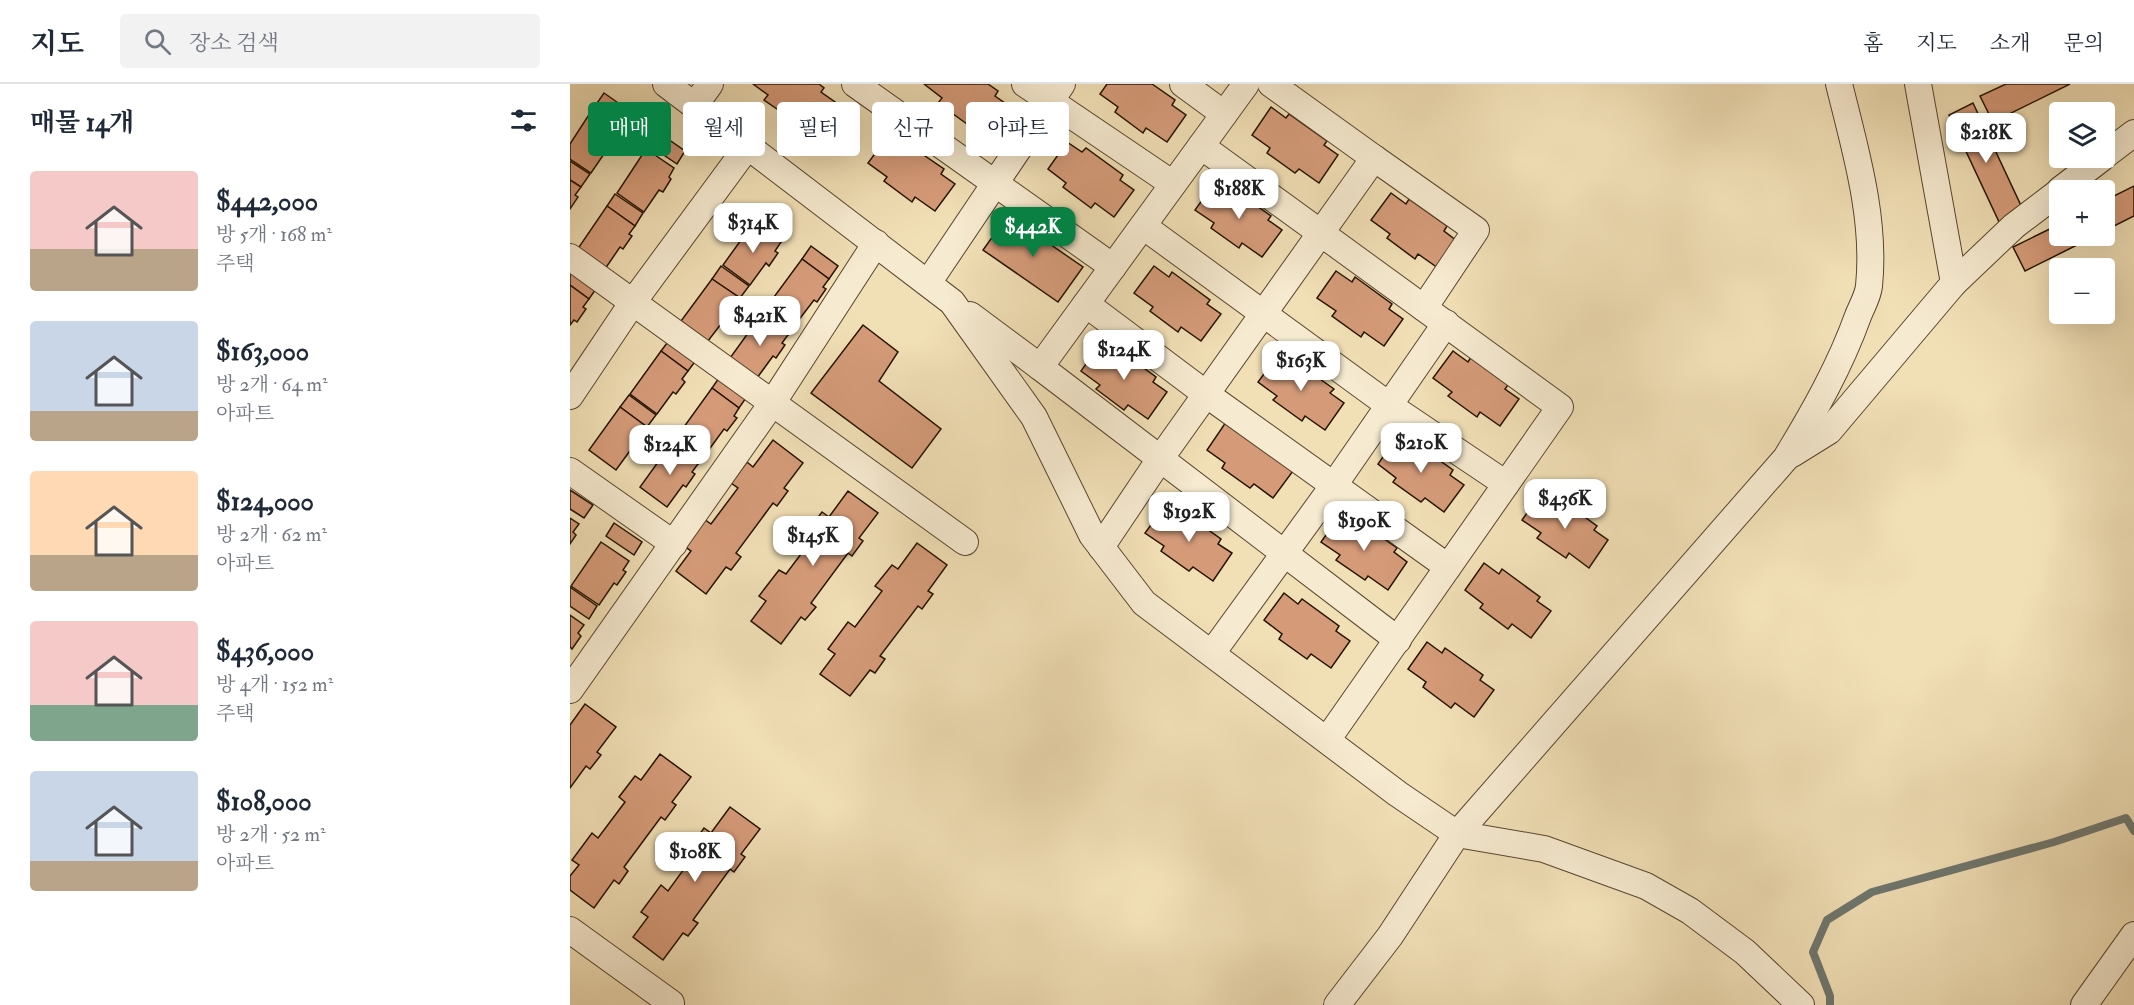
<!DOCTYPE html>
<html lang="ko">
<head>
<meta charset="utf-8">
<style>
	:root { --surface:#fff; --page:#f2f2f3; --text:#1f2937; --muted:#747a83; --line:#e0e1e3; --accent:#0b8043 }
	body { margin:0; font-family:"IM FELL Double Pica","Noto Serif KR",serif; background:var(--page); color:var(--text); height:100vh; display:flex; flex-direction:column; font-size:22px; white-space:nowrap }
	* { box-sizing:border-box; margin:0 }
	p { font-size:20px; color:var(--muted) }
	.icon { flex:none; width:33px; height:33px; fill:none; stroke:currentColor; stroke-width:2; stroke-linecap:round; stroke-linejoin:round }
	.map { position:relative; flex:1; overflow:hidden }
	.sheet { display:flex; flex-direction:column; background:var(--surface); width:570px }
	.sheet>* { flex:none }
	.banner { position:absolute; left:18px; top:18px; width:570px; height:54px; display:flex; gap:12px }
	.controls { position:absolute; left:1479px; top:18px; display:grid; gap:12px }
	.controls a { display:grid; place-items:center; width:66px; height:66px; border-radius:6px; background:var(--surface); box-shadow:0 6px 24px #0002; font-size:30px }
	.price { position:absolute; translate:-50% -51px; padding:0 14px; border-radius:12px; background:#fff; color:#222; font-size:20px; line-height:39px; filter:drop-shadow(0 2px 3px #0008) }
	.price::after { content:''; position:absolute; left:50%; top:36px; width:18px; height:14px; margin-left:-9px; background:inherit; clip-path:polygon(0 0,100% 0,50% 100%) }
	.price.on { background:var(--accent); color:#fff }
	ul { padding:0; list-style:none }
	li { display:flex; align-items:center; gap:18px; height:150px; padding:0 30px }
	li span { display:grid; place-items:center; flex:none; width:168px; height:120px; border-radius:6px; color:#555 }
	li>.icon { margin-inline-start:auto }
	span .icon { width:72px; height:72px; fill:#fffc; stroke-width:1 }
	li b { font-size:26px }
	h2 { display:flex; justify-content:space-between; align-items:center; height:72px; padding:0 30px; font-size:26px }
	.chip { padding:0 21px; border-radius:6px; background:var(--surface); box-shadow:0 6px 24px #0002; font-size:21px; line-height:54px }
	.chip.on { background:var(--accent); color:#fff }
	header { display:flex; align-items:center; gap:36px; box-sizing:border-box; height:84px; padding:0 30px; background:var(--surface); border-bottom:2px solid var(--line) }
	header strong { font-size:28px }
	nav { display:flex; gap:33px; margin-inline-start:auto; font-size:21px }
	.search { width:420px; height:54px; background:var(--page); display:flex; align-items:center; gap:15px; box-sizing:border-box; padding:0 21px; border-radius:6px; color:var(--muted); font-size:22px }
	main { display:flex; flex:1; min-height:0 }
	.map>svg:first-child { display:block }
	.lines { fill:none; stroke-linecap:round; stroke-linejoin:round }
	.stream { stroke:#6e776f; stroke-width:8 }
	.building { fill:#d59b79; stroke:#251301; stroke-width:1.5 }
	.minor-casing { stroke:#58462e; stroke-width:28 }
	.minor { stroke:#f6ead0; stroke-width:26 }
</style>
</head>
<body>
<header>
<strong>지도</strong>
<div class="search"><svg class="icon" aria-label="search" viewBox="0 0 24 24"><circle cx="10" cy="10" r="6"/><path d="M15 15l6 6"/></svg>장소 검색</div>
<nav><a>홈</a><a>지도</a><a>소개</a><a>문의</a></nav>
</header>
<main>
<section class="sheet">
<h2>매물 14개<svg class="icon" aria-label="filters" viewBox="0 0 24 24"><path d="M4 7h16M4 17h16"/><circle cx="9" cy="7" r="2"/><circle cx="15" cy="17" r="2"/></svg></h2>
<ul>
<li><span style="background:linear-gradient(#f6c9c9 65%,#b9a48a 0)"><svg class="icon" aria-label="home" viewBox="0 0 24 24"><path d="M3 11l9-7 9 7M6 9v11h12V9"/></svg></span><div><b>$442,000</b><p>방 5개 · 168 m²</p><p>주택</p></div></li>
<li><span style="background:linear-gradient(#c9d6e8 75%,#b9a48a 0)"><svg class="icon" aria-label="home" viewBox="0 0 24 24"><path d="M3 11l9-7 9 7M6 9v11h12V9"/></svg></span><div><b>$163,000</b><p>방 2개 · 64 m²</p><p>아파트</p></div></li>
<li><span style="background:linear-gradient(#ffd9b3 70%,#b9a48a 0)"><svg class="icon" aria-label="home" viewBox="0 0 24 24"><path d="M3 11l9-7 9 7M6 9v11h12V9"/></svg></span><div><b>$124,000</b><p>방 2개 · 62 m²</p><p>아파트</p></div></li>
<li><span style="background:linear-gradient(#f6c9c9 70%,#7fa58c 0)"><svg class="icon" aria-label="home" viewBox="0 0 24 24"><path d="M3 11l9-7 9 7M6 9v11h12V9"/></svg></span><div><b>$436,000</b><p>방 4개 · 152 m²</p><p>주택</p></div></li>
<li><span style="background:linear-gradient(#c9d6e8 75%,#b9a48a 0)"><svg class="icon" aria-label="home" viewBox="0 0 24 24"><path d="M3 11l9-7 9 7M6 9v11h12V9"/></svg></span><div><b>$108,000</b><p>방 2개 · 52 m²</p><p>아파트</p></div></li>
</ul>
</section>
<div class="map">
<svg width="1564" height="921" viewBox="0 0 1564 921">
	<rect width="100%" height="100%" fill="#f1dfb6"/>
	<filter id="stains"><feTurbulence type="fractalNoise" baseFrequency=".00333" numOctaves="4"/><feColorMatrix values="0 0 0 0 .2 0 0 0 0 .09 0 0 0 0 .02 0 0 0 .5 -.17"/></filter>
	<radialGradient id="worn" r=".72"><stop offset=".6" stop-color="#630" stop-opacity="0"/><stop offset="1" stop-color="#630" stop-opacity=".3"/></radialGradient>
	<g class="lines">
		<path class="stream" d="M1260,921v-9l-17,-44 14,-32 45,-28 182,-50 72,-24 8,13"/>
	</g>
	<g class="building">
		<path d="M183,0h66l5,4 -3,4 14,10 -19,28 -20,-15 -3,5 -29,-20 4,-5z"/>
		<path d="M354,0h64l10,7 -3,5 14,10 -19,27 -20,-14 -3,5 -29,-21 4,-5z"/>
		<path d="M537,0h45l23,16 -3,5 14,10 -19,27 -21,-14 -3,5 -28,-21 3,-5 -18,-13z"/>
		<path d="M1436,0h64l-77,38 -13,-26z"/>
		<path d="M34,9l27,19 -8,13 -28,-19z"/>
		<path d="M1403,19l51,109 -24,12 -51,-109z"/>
		<path d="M701,23l15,11 3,-4 38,27 -3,4 14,10 -19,28 -20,-14 -4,4 -28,-20 3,-5 -18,-13z"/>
		<path d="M22,26l28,19 -5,9 3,2 -9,13 -3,-2 -15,22 -21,-14v-15z"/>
		<path d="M88,48l27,19 -8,13 -28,-19z"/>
		<path d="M318,52l15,11 3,-4 38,26 -3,5 14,10 -20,27 -20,-14 -3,5 -28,-21 3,-4 -19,-14z"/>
		<path d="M497,58l15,10 4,-4 37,27 -3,5 14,10 -20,27 -19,-14 -4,5 -28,-21 3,-4 -18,-14z"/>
		<path d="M76,65l28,19 -5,9 2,2 -8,13 -4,-2 -15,22 -27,-19z"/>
		<path d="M0,77l20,13 -9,13 -11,-7z"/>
		<path d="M0,96l11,7 -6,8 3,2 -8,12z"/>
		<path d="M645,98l15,11 3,-4 38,27 -3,4 14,10 -20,27 -20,-14 -3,5 -28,-20 3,-5 -19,-13z"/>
		<path d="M1564,102v30l-30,15v-30z"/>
		<path d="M821,109l15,11 3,-5 38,27 -3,5 13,10 -19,27 -20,-14 -3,5 -28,-21 3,-4 -19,-14z"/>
		<path d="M45,110l28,19 -8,13 -28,-20z"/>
		<path d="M37,122l28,20 -6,8 3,2 -9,13 -3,-2 -15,22 -28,-19z"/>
		<path d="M193,126l27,20 -9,12 -27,-20z"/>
		<path d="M438,131l75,52 -25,35 -75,-52z"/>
		<path d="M184,138l27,20 -6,9 3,2 -9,13 -3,-3 -16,22 -27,-20z"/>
		<path d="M1490,140v12h35l-70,35 -12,-24z"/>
		<path d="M241,162l27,20 -9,13 -27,-20z"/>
		<path d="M232,175l27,20 -6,8 3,2 -9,13 -3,-2 -16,21 -27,-20z"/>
		<path d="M151,182l28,20 -9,12 -28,-19z"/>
		<path d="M584,182l15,11 3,-5 38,28 -3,4 14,10 -20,27 -20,-14 -3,5 -28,-21 3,-4 -19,-14z"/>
		<path d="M0,184l28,18 -9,13 -19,-14z"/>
		<path d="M766,187l16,11 3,-5 37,27 -3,5 14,10 -19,27 -20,-14 -3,5 -29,-21 4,-5 -19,-13z"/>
		<path d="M142,195l28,19 -6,8 3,3 -10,13 -3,-2 -16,21 -27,-20z"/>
		<path d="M0,201l19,14 -6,8 3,2 -9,13 -3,-2 -4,5z"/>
		<path d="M200,218l27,20 -9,13 -27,-20z"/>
		<path d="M191,231l27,20 -6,8 3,2 -9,13 -3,-2 -16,22 -27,-20z"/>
		<path d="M293,241l35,27 -19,29 62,48 -29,39 -101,-75z"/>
		<path d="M100,255l27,20 -9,12 -27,-20z"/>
		<path d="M530,260l16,11 3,-5 37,27 -3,5 14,10 -19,27 -20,-14 -4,5 -28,-21 4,-4 -19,-14z"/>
		<path d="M91,267l27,20 -6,8 3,3 -9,12 -3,-2 -16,22 -27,-20z"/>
		<path d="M883,267l15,11 3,-5 37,28 -3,4 14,10 -19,27 -20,-14 -3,5 -29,-21 4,-4 -19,-14z"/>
		<path d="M708,271l15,11 3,-4 38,27 -4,4 14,10 -19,27 -20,-14 -3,5 -29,-21 4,-4 -19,-14z"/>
		<path d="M151,291l27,20 -9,13 -27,-20z"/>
		<path d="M142,304l27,20 -5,8 3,2 -10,13 -3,-2 -16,22 -27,-20z"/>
		<path d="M59,311l27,20 -9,12 -27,-20z"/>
		<path d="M50,323l27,20 -6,9 3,2 -9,13 -3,-3 -16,22 -27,-20z"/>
		<path d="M656,338l67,49 -20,27 -19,-14 -4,4 -28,-20 3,-5 -18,-13z"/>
		<path d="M110,347l27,20 -9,13 -27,-20z"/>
		<path d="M827,353l15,11 3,-5 38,27 -3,5 14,10 -20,27 -19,-14 -4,4 -28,-20 3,-4 -18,-14z"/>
		<path d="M203,356l30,23 -19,25 4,3 -11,15 -4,-3 -37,50 5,4 -10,13 -5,-3 -20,27 -30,-23 15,-20 -7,-5 20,-27 7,5 27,-36 -7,-5 16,-21 6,5z"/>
		<path d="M101,360l27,20 -6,8 3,2 -9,13 -3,-2 -16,22 -27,-20z"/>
		<path d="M0,406l23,15 -9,13 -14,-9z"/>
		<path d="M278,407l30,22 -19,25 4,3 -11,15 -4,-3 -37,50 5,4 -11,13 -4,-3 -20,27 -30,-23 15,-20 -7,-5 20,-26 7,4 27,-36 -7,-5 16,-21 7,5z"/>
		<path d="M972,408l15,11 3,-4 37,27 -3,4 14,10 -19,28 -20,-15 -3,5 -29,-20 4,-5 -19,-13z"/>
		<path d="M595,422l15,10 3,-4 38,27 -3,5 14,9 -19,28 -20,-14 -4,4 -28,-20 3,-5 -19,-13z"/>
		<path d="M771,430l15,11 3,-4 38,27 -3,4 13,10 -19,28 -20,-14 -3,4 -29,-20 4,-5 -19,-13z"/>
		<path d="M0,434l9,6 -6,8 3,3 -6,9z"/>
		<path d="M44,439l28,19 -8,13 -28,-19z"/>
		<path d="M31,458l28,19 -6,9 3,2 -9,13 -3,-2 -15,22 -28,-19z"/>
		<path d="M347,459l30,22 -19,26 5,3 -11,15 -4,-3 -38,50 5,3 -10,14 -5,-3 -20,26 -30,-22 15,-20 -7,-5 20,-27 7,5 27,-36 -7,-5 17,-21 6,4z"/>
		<path d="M914,479l15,11 3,-5 38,28 -3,4 14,10 -20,27 -19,-14 -4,5 -28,-21 3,-4 -18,-14z"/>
		<path d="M0,503l27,19 -8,13 -19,-13z"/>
		<path d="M714,509l14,11 4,-5 37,27 -3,5 14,10 -19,27 -20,-14 -4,5 -28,-20 3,-5 -18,-14z"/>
		<path d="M0,531l14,10 -6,8 3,3 -9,13 -2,-2z"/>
		<path d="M857,558l15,11 3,-5 38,27 -3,5 14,10 -20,27 -19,-14 -4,5 -28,-21 3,-5 -18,-13z"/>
		<path d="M15,620l31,23 -19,25 4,3 -11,14 -4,-3 -16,22v-63z"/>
		<path d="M90,670l31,23 -19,25 4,3 -11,15 -4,-3 -37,50 4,4 -9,13 -5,-4 -20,28 -24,-18v-14l9,-11 -7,-5 20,-27 6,5 27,-36 -6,-5 16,-21 6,4z"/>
		<path d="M160,723l30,22 -19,25 4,3 -11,15 -4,-3 -37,51 5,3 -10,13 -5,-3 -20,27 -30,-23 15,-20 -7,-5 20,-27 7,6 27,-37 -6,-5 15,-21 7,5z"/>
	</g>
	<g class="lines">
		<g class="minor-casing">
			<g id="minor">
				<path d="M96,0l286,218 82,115 58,118 52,68 254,191 59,40 87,15 102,37 44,25 55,41 56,53"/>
				<path d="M285,0l258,183"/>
				<path d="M455,0l148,100"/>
				<path d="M613,0l41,30"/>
				<path d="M701,0l103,74"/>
				<path d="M125,21l15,-21"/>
				<path d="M631,62l45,-62"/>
				<path d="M1534,72l30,-23"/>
				<path d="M1490,106l42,-32"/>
				<path d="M573,142l247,180 116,78"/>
				<path d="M0,173l395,285"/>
				<path d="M358,199l134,-199"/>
				<path d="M1384,199l60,-57 46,-35"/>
				<path d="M516,220l120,90 242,173"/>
				<path d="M400,231l70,52 161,-221 359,261 -233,333"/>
				<path d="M470,283l358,273"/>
				<path d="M0,312l63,-94 115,-156"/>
				<path d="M1222,370l37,-23 125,-148 -36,-199"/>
				<path d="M0,387l104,73"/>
				<path d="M531,463l59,-88 214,-301 102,72 -52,78"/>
				<path d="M642,569l122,-168 112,-162"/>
				<path d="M0,606l203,-288 103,-159"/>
				<path d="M0,846l101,73"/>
				<path d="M767,921l53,-69 67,-102 329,-376c28,-46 54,-92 72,-142 4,-10 10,-20 11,-30 7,-68 -14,-137 -30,-202"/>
				<path d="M1514,921l50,-70"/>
			</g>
		</g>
		<use href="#minor" class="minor"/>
	</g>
	<rect width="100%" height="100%" filter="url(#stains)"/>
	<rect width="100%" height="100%" fill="url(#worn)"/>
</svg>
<div class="controls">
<a><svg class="icon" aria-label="layers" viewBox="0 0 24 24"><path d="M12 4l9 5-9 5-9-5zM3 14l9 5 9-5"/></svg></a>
<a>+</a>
<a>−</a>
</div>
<b class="price" style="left:1416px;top:80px">$218K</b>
<b class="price" style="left:669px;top:136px">$188K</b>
<b class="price" style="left:183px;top:170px">$314K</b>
<b class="price on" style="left:463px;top:174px">$442K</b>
<b class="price" style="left:190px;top:263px">$421K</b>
<b class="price" style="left:554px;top:297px">$124K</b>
<b class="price" style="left:731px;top:308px">$163K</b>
<b class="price" style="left:851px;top:390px">$210K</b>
<b class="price" style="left:100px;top:392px">$124K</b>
<b class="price" style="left:995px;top:446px">$436K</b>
<b class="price" style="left:619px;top:459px">$192K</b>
<b class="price" style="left:794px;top:468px">$190K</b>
<b class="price" style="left:243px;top:483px">$145K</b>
<b class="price" style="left:125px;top:799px">$108K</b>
<div class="banner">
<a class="chip on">매매</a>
<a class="chip">월세</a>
<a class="chip">필터</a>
<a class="chip">신규</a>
<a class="chip">아파트</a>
</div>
</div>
</main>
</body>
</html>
